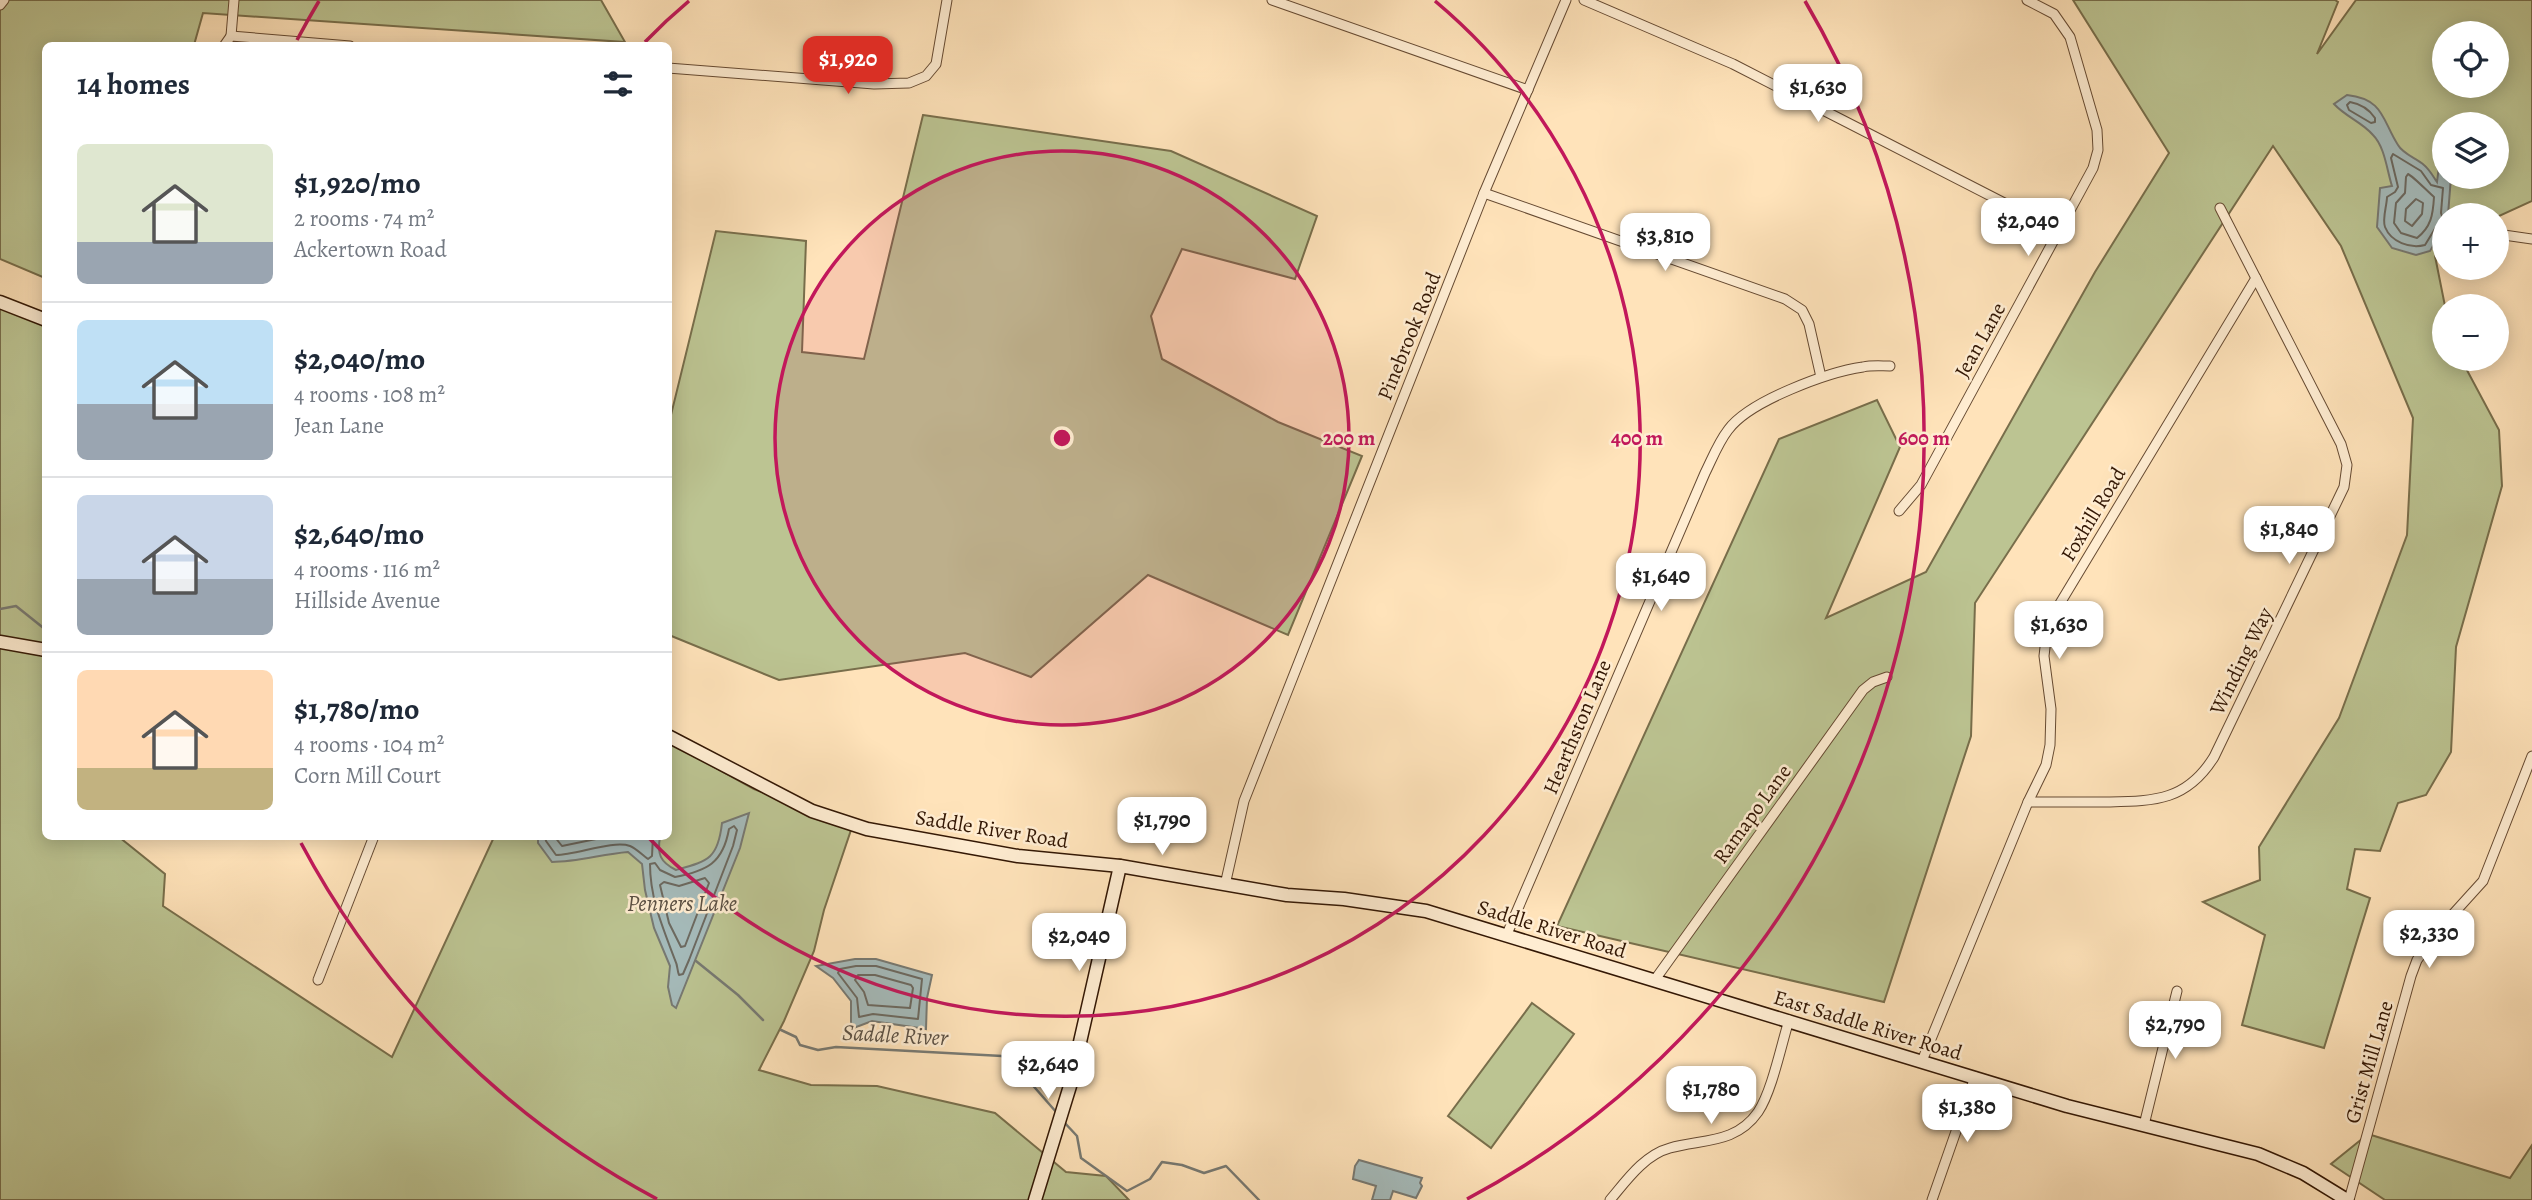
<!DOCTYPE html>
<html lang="en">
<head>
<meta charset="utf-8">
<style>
	:root { --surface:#fff; --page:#f2f2f3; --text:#1f2937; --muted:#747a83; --line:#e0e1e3; --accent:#d93025 }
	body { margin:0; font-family:Alegreya,serif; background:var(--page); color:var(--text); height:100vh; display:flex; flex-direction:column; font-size:26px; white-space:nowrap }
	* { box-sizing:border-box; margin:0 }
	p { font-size:23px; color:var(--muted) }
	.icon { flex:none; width:38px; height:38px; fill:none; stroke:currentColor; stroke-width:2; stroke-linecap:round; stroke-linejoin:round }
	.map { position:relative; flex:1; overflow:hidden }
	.drawer { position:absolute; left:42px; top:42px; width:630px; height:798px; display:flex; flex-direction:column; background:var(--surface); border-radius:10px; box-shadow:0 4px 18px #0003 }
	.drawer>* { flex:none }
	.controls { position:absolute; left:2432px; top:21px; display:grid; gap:14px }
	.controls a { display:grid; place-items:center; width:77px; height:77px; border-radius:50%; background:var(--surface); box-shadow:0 4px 18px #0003; font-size:35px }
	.price { position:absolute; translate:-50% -60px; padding:0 16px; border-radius:14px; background:#fff; color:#222; font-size:23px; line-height:46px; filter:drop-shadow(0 2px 4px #0008) }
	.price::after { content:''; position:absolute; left:50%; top:42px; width:21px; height:16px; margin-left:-10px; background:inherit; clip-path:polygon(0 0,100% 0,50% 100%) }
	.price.on { background:var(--accent); color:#fff }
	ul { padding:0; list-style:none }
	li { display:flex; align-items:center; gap:21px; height:175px; padding:0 35px }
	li+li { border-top:2px solid var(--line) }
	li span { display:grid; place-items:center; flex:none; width:196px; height:140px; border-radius:10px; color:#555 }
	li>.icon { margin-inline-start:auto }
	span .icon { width:84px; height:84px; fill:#fffc; stroke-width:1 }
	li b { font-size:30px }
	h2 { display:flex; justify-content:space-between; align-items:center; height:84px; padding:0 35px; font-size:30px }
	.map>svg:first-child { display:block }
	.green { fill:#bcc492; stroke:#786e4b; stroke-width:2; fill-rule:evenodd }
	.water { fill:#a5bbbb; stroke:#777972; stroke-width:2 }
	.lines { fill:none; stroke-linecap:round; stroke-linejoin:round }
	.shore { stroke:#6c6960; stroke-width:2 }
	.stream { stroke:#777972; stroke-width:2.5 }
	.street-casing { stroke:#664a32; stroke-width:11 }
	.secondary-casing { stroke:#331704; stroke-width:15 }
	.street { stroke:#ffedd2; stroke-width:9 }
	.secondary { stroke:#ffedd2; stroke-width:12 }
	.ring { fill:none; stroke:#c2185b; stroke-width:3.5 }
	.labels { text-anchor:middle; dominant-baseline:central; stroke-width:5; stroke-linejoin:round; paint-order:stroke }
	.street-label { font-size:21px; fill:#331704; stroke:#ffedd2 }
	.water-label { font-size:23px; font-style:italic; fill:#5b5044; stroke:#ffedd2 }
	.centre { fill:#c2185b; stroke:#ffedd2; stroke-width:3.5 }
	.ring-label { font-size:21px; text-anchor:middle; font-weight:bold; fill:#c2185b; stroke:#ffedd2; stroke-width:5; stroke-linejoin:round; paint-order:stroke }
</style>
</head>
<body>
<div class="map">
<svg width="2532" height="1200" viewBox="0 0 2532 1200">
	<rect width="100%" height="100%" fill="#ffe3ba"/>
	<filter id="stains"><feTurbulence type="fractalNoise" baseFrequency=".00286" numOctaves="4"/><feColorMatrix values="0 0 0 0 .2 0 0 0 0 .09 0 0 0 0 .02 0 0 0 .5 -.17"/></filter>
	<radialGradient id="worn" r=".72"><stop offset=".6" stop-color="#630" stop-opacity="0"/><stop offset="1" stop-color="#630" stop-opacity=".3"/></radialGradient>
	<g class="green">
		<path d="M0,0h601l24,42 -422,-29 -9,32 -148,1 -1,232 -45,-19z"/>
		<path d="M2073,0h262l3,2 -21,52 39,-54h176v201l-35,16v-2h-52v31l-10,10 10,50v53h16l38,71 3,56 -46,161 -5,105 -25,43 -28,8 -18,48 -25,-2 -8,40 23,9 -46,150 -82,-23 23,-90 -62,-33 57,-22 -1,-33 80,-129 68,-183 6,-117 -72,-172 -68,-100 -298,457 -4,133 -87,266 -327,-76 222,-487 98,-39 23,47 -74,171 100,-46 169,-300 74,-119zM2445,33h52v53h-52zM2445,124h52v53h-52z"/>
		<path d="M923,115l248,36 146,65 -22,63 -113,-30 -31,67 11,43 116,63 84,34 -74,179 -140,-60 -117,102 -66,-24 -186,27 -110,-45v-212l47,-192 90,10 -4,111 62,7z"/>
		<path d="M0,307l45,14 1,515 73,1 46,37 -2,32 229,151 102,-220 174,-1 1,-94 85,47 98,38 -28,83 -10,41 -30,70 -25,49 52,15 66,1 118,27 71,59 40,4 23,24h-1129z"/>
		<path d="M1532,1003l42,31 -83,114 -43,-32z"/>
		<path d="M2368,1134l142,44 22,-33v55h-147l-54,-36z"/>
	</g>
	<g class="water">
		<path d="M2347,95c37,4 35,25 51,50 5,9 18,13 26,20 5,4 9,11 13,17l5,-40 3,8v27h6l-3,38h-3v11l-15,25 -14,4 -24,-7 -15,-21 3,-39 12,-2c-5,-15 -7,-39 -19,-51 -11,-13 -27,-18 -39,-31z"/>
		<path d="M749,813l-9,35 -64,160 -4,-3 -4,-18 2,-21 -16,-38 -9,-38 -3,-26 -14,-12c-26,2 -50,10 -76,10l-14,-19v-6h122c-3,17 0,25 16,33 32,-9 42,-11 46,-47z"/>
		<path d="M855,959h21l56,16 -5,23 -1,31 -54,-8 -21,8v-28l-18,-23 -17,-12z"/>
		<path d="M1359,1160l63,18 -2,5 2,3 -6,12 -23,-7 -3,9h-18l4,-14 -23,-7 2,-13z"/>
	</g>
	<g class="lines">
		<g class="shore">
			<path d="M2350,102c11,2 19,7 25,16v4l-4,1 -22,-13 -2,-5z"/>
			<path d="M2393,154l28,17 10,14 12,3 -2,25 3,9 -8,5 -11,18c-15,4 -34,-3 -40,-18 -3,-8 2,-22 2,-30l8,-5 3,-5 -7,-29z"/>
			<path d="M2408,174c6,3 20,18 26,23 -1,18 -3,30 -17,41l-16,-5 -7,-10 2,-20 9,-10 1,-16z"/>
			<path d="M2416,199l7,4 -1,11 -10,12 -7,-5 1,-12z"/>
			<path d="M734,826l3,4 -4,16 -44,114 -6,14 -4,1c-2,-5 -1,-9 -4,-15 -12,-32 -25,-61 -25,-96l5,-1 5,7 15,7c32,-6 48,-14 54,-48z"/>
			<path d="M545,836l1,5 10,14c20,0 57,-15 74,-9 6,2 13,10 18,13l4,-3 1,-20"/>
			<path d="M554,836l8,10 34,-7 30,-3"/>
			<path d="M705,878l4,5 -24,63 -4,1 -12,-24 -9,-38 4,-3 15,4z"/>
			<path d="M856,966h20l46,13 -4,40 -45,-5 -14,3 -2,-19 -19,-25 2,-4z"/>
			<path d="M858,975h17l36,10 2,3 -3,20 -42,-3 -4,-13 -9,-12z"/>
		</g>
		<g class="stream">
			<path d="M0,609l16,-3 30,24"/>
			<path d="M696,961l42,34 25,25"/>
			<path d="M781,1030l15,7 4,8 18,5 18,-3 166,9 27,25 28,32"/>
			<path d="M1063,1121l14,15 4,22 46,33 23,-12 12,-17 20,3 22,8 22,-7 33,34"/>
		</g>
		<g class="street-casing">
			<g id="street">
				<path d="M1272,0l256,90"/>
				<path d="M1584,0l149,64 326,167"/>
				<path d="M0,5l4,-5"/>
				<path d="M231,36l3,-36"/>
				<path d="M224,46l7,-10 119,10"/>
				<path d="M668,68l206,16 35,-1 17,-7 10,-12 11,-64"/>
				<path d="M1484,193l301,106 17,11 7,14 12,53"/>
				<path d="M2497,234l35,5"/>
				<path d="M1899,511l22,-26 172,-317 5,-18 -1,-20 -27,-93 -16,-23 -27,-14"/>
				<path d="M2028,802c26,0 51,0 77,0 48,-1 81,0 109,-45l130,-270 3,-22 -6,-21 -121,-236"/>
				<path d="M1225,885l19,-84 240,-608 82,-193"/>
				<path d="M1507,934l198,-461c7,-14 13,-30 23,-43 21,-29 100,-58 135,-63 9,-2 18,-1 27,-1"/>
				<path d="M318,980l56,-144"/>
				<path d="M1654,981l209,-291 10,-8 14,-5"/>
				<path d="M1922,1061l106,-259 18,-37 4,-20 1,-36 -7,-53 2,-17 10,-29 200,-332"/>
				<path d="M2144,1125l33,-134"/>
				<path d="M1610,1200c16,-19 34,-45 60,-52 32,-9 66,-4 88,-36 14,-21 23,-66 31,-92"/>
				<path d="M1932,1200l43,-123"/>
				<path d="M2349,1200l62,-224 6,-16 27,-36 39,-43 49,-125"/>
			</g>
		</g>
		<g class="secondary-casing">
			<g id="secondary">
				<path d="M0,302l46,18"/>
				<path d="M0,642l46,8"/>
				<path d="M668,736l144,75 55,18 151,27 102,10 167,29 57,4 82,12 641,195 191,48 45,19 44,27"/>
				<path d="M1035,1200l35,-114 50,-220"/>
			</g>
		</g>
		<use href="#street" class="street"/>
		<use href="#secondary" class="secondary"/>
	</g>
	<circle cx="1062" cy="438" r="287" fill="#c2185b" fill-opacity=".12"/>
	<g class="ring">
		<circle cx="1062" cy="438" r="287"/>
		<path d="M645 42A575 575 0 0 1 689 1M1435 1A575 575 0 1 1 648 837"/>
		<path d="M657 1199A862 862 0 0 1 301 843M297 40A862 862 0 0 1 319 1M1805 1A862 862 0 0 1 1467 1199"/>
	</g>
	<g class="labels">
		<g class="street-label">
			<text transform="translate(1409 336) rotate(-68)">Pinebrook Road</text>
			<text transform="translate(1980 340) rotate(-61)">Jean Lane</text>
			<text transform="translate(2093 514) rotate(-59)">Foxhill Road</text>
			<text transform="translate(2241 661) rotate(-64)">Winding Way</text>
			<text transform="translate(1577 727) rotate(-67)">Hearthston Lane</text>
			<text transform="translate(1752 814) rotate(-54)">Ramapo Lane</text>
			<text transform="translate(992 829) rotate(9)">Saddle River Road</text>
			<text transform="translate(1552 929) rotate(17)">Saddle River Road</text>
			<text transform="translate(1868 1025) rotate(17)">East Saddle River Road</text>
			<text transform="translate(2369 1062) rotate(-74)">Grist Mill Lane</text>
		</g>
		<g class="water-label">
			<text x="682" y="903">Penners Lake</text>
			<text transform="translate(895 1035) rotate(3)">Saddle River</text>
		</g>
	</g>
	<circle cx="1062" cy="438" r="10" class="centre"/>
	<g class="ring-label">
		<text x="1349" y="445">200 m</text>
		<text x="1637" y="445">400 m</text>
		<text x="1924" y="445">600 m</text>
	</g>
	<rect width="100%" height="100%" filter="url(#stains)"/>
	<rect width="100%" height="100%" fill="url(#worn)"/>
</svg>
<div class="controls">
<a><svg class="icon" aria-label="locate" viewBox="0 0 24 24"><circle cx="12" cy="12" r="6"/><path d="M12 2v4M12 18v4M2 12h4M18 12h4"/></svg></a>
<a><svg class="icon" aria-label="layers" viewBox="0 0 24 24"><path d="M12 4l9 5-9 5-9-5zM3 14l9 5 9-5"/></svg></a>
<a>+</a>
<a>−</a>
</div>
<b class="price on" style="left:848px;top:96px">$1,920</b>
<b class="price" style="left:1818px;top:124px">$1,630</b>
<b class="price" style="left:2028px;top:258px">$2,040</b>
<b class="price" style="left:1665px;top:273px">$3,810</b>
<b class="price" style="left:2289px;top:566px">$1,840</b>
<b class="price" style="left:1661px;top:613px">$1,640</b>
<b class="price" style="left:2059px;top:661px">$1,630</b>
<b class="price" style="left:1162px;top:857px">$1,790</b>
<b class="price" style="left:2429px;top:970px">$2,330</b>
<b class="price" style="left:1079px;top:973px">$2,040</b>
<b class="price" style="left:2175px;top:1061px">$2,790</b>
<b class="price" style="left:1048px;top:1101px">$2,640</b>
<b class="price" style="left:1711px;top:1126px">$1,780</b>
<b class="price" style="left:1967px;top:1144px">$1,380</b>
<section class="drawer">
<h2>14 homes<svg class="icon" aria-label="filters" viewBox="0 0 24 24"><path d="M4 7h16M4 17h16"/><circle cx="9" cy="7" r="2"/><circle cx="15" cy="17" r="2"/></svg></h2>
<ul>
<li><span style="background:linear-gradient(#dfe7d0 70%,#9aa5b1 0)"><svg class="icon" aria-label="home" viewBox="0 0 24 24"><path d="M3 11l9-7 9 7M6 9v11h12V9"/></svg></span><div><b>$1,920/mo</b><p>2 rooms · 74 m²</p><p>Ackertown Road</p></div></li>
<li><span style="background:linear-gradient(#bfe0f5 60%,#9aa5b1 0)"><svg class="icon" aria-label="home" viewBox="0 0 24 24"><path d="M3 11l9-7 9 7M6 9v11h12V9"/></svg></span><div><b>$2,040/mo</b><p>4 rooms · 108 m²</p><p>Jean Lane</p></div></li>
<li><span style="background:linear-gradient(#c9d6e8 60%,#9aa5b1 0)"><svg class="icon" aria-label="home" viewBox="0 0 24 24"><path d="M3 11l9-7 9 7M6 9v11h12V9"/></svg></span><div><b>$2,640/mo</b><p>4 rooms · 116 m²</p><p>Hillside Avenue</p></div></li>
<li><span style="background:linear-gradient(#ffd9b3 70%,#c2b280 0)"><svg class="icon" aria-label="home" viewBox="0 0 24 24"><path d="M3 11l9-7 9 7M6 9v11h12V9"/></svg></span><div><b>$1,780/mo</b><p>4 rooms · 104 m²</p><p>Corn Mill Court</p></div></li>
</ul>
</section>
</div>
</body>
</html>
